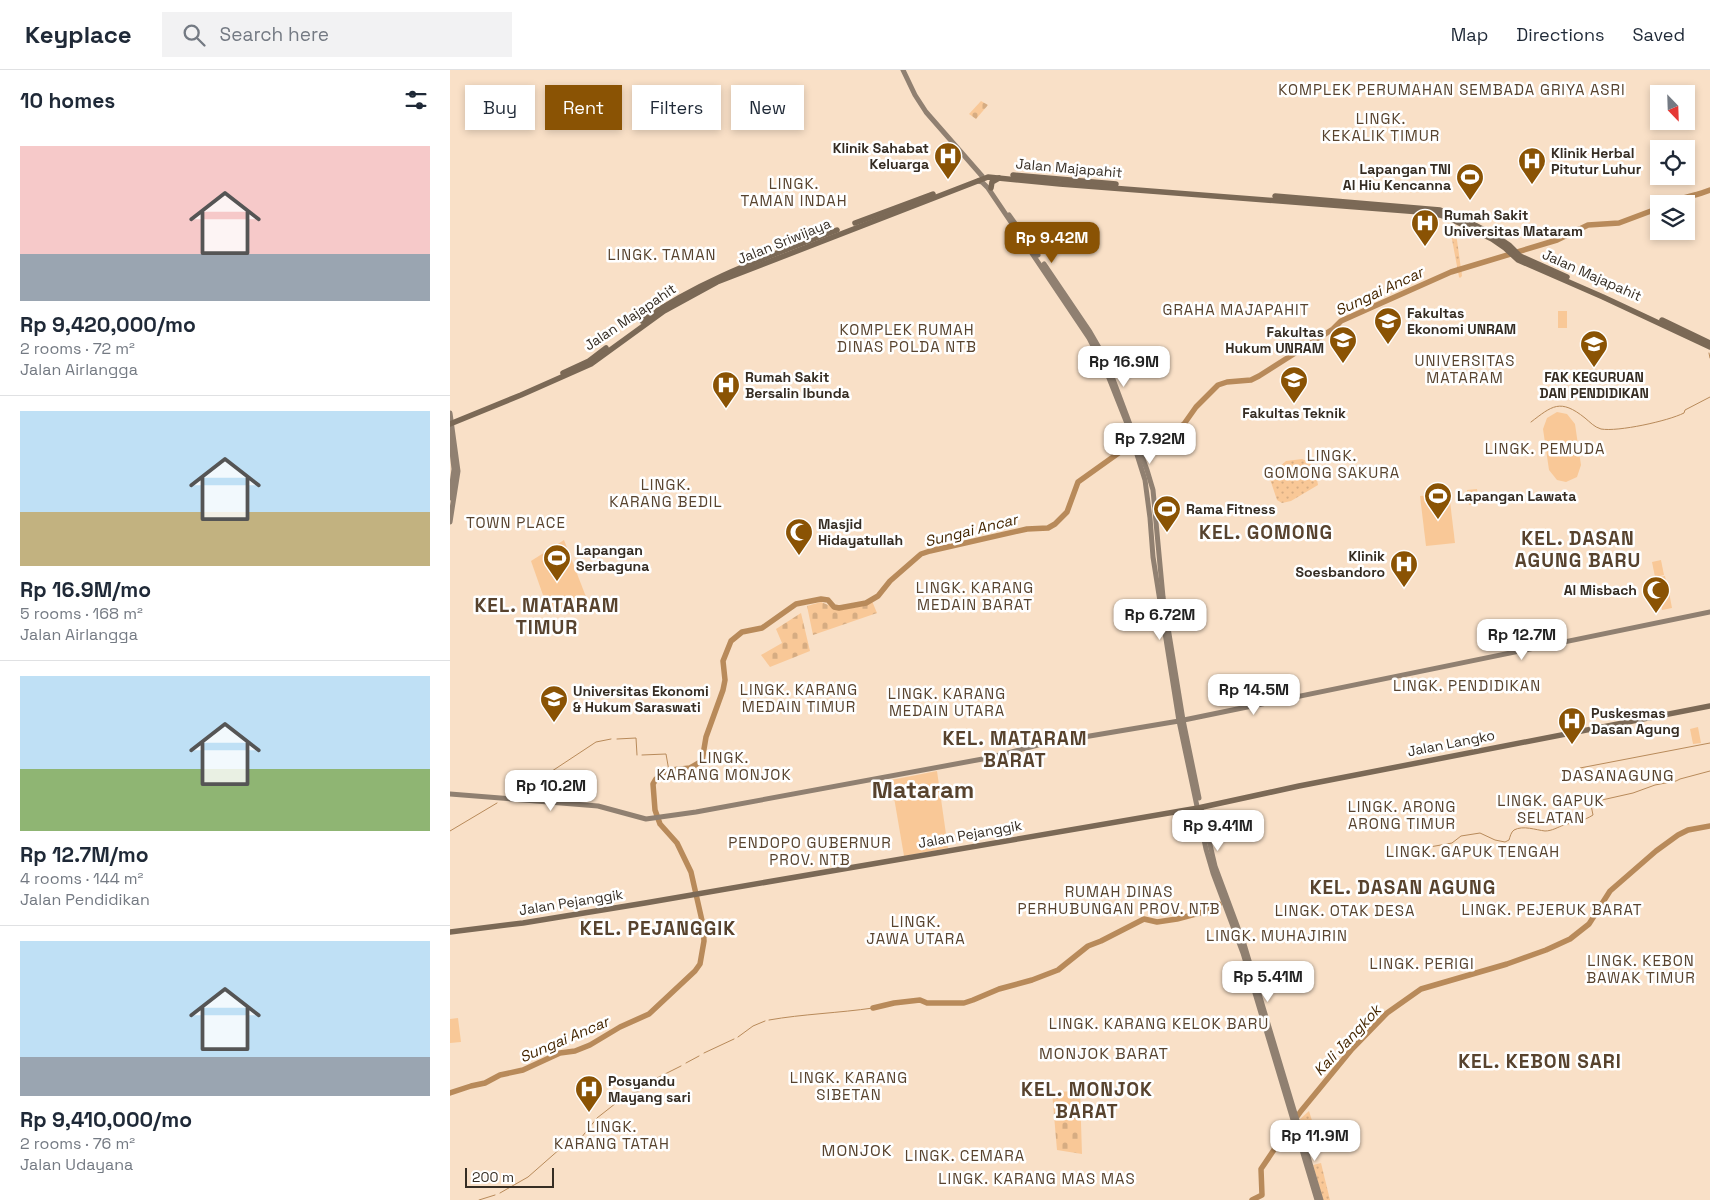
<!DOCTYPE html>
<html lang="en">
<head>
<meta charset="utf-8">
<style>
	:root { --surface:#fff; --page:#f2f2f3; --text:#1f2937; --muted:#747a83; --line:#e0e1e3; --accent:#8a5304 }
	body { margin:0; font-family:"Space Grotesk",sans-serif; background:var(--page); color:var(--text); height:100vh; display:flex; flex-direction:column; font-size:19px; white-space:nowrap }
	* { box-sizing:border-box; margin:0 }
	p { font-size:16px; color:var(--muted) }
	.icon { flex:none; width:28px; height:28px; fill:none; stroke:currentColor; stroke-width:2; stroke-linecap:round; stroke-linejoin:round }
	.map { position:relative; flex:1; overflow:hidden }
	.details { display:flex; flex-direction:column; background:var(--surface); width:450px }
	.details>* { flex:none }
	.guide { position:absolute; left:15px; top:15px; width:475px; height:45px; display:flex; gap:10px }
	.needle { width:32px; rotate:157deg }
	.tools { position:absolute; left:1200px; top:15px; display:grid; gap:10px }
	.tools a { display:grid; place-items:center; width:45px; height:45px; border-radius:0px; background:var(--surface); box-shadow:0 2px 8px #0003; font-size:25px }
	.scale { position:absolute; left:15px; bottom:12px; width:89px; box-sizing:border-box; padding-left:5px; border:2px solid #362d23; border-top:0; font-size:14px; line-height:18px; white-space:nowrap; color:#362d23; -webkit-text-stroke:4px #fff; paint-order:stroke }
	.price { position:absolute; translate:-50% -42px; padding:0 11px; border-radius:10px; background:#fff; color:#222; font-size:16px; line-height:32px; filter:drop-shadow(0 1px 2px #0008) }
	.price::after { content:''; position:absolute; left:50%; top:30px; width:15px; height:11px; margin-left:-8px; background:inherit; clip-path:polygon(0 0,100% 0,50% 100%) }
	.price.selected { background:var(--accent); color:#fff }
	ul { padding:0; list-style:none }
	li { display:grid; align-content:center; gap:10px; height:265px; padding:0 20px }
	li+li { border-top:1px solid var(--line) }
	li span { display:grid; place-items:center; height:155px; border-radius:0px; color:#555 }
	li>.icon { margin-inline-start:auto }
	span .icon { width:90px; height:90px; fill:#fffc; stroke-width:1 }
	li b { font-size:21px }
	h2 { display:flex; justify-content:space-between; align-items:center; height:60px; padding:0 20px; font-size:21px }
	.pill { padding:0 18px; border-radius:0px; background:var(--surface); box-shadow:0 2px 8px #0003; font-size:18px; line-height:45px }
	.pill.selected { background:var(--accent); color:#fff }
	header { display:flex; align-items:center; gap:30px; box-sizing:border-box; height:70px; padding:0 25px; background:var(--surface); border-bottom:1px solid var(--line) }
	header strong { font-size:24px }
	nav { display:flex; gap:28px; margin-inline-start:auto; font-size:18px }
	.search { width:350px; height:45px; background:var(--page); display:flex; align-items:center; gap:12px; box-sizing:border-box; padding:0 18px; border-radius:0px; color:var(--muted); font-size:19px }
	main { display:flex; flex:1; min-height:0 }
	.map>svg:first-child { display:block }
	.cemetery { fill:url(#cemetery-stones) }
	.park { fill:url(#park-dots) }
	.garden { fill:#f9c897 }
	.lines { fill:none; stroke-linecap:round; stroke-linejoin:round }
	.stream { stroke:#b88a5a; stroke-width:1 }
	.river { stroke:#b88a5a; stroke-width:5.5 }
	.secondary { stroke:#908071; stroke-width:5 }
	.primary { stroke:#7b6956; stroke-width:5.5 }
	.labels { text-anchor:middle; dominant-baseline:central; stroke-width:5; stroke-linejoin:round; paint-order:stroke }
	.poi-label { font-size:14px; font-weight:bold; fill:#362d23; stroke:#fff; text-anchor:start }
	.street-label { font-size:14px; fill:#362d23; stroke:#fff }
	.neighbourhood-label { font-size:15px; letter-spacing:1px; fill:#58432e; stroke:#fff }
	.water-label { font-size:15px; font-style:italic; fill:#452600; stroke:#fff }
	.quarter-label { font-size:16px; letter-spacing:1px; fill:#58432e; stroke:#fff }
	.district-label { font-size:19px; font-weight:bold; letter-spacing:1px; fill:#58432e; stroke:#fff }
	.town-label { font-size:24px; font-weight:bold; fill:#58432e; stroke:#fff }
</style>
</head>
<body>
<header>
<strong>Keyplace</strong>
<div class="search"><svg class="icon" aria-label="search" viewBox="0 0 24 24"><circle cx="10" cy="10" r="6"/><path d="M15 15l6 6"/></svg>Search here</div>
<nav><a>Map</a><a>Directions</a><a>Saved</a></nav>
</header>
<main>
<section class="details">
<h2>10 homes<svg class="icon" aria-label="filters" viewBox="0 0 24 24"><path d="M4 7h16M4 17h16"/><circle cx="9" cy="7" r="2"/><circle cx="15" cy="17" r="2"/></svg></h2>
<ul>
<li><span style="background:linear-gradient(#f6c9c9 70%,#9aa5b1 0)"><svg class="icon" aria-label="home" viewBox="0 0 24 24"><path d="M3 11l9-7 9 7M6 9v11h12V9"/></svg></span><div><b>Rp 9,420,000/mo</b><p>2 rooms · 72 m²</p><p>Jalan Airlangga</p></div></li>
<li><span style="background:linear-gradient(#bfe0f5 65%,#c2b280 0)"><svg class="icon" aria-label="home" viewBox="0 0 24 24"><path d="M3 11l9-7 9 7M6 9v11h12V9"/></svg></span><div><b>Rp 16.9M/mo</b><p>5 rooms · 168 m²</p><p>Jalan Airlangga</p></div></li>
<li><span style="background:linear-gradient(#bfe0f5 60%,#8fb573 0)"><svg class="icon" aria-label="home" viewBox="0 0 24 24"><path d="M3 11l9-7 9 7M6 9v11h12V9"/></svg></span><div><b>Rp 12.7M/mo</b><p>4 rooms · 144 m²</p><p>Jalan Pendidikan</p></div></li>
<li><span style="background:linear-gradient(#bfe0f5 75%,#9aa5b1 0)"><svg class="icon" aria-label="home" viewBox="0 0 24 24"><path d="M3 11l9-7 9 7M6 9v11h12V9"/></svg></span><div><b>Rp 9,410,000/mo</b><p>2 rooms · 76 m²</p><p>Jalan Udayana</p></div></li>
</ul>
</section>
<div class="map">
<svg width="1260" height="1130" viewBox="0 0 1260 1130">
	<defs>
		<pattern id="cemetery-stones" width="16" height="16" patternUnits="userSpaceOnUse" patternTransform="scale(1.25)"><rect width="16" height="16" fill="#f9c897"/><path d="M2 7V4a2 2 0 0 1 4 0v3zM10 15v-3a2 2 0 0 1 4 0v3z" fill="#d6ac82"/></pattern>
		<pattern id="park-dots" width="8" height="8" patternUnits="userSpaceOnUse" patternTransform="scale(1.25)"><rect width="8" height="8" fill="#f9c897"/><path d="M2 2h.1M6 6h.1" fill="none" stroke="#d6ac82" stroke-width="1.8" stroke-linecap="round"/></pattern>
	</defs>
	<rect width="100%" height="100%" fill="#f9e0c7"/>
	<g class="cemetery">
		<path d="M531,31l7,4 -12,14 -7,-5z"/>
		<path d="M422,531l5,12 -64,22 -6,-29 14,-4 19,8 23,-4z"/>
		<path d="M351,543l9,38 -40,16 -9,-12 21,-12 -6,-14z"/>
		<path d="M630,1021l2,63 -25,-4 -5,-58z"/>
	</g>
	<g class="park">
		<path d="M1002,156l4,1 2,2 -2,4 6,43 -2,2 -1,-1 -8,-43 -2,-3z"/>
		<path d="M852,389c12,4 14,14 16,26l-27,16 -9,2 -5,-3 -9,-27 8,-3 10,-9z"/>
		<path d="M859,1041l11,35 -12,3 -9,-29z"/>
		<path d="M871,1093l9,37h-7l-10,-35z"/>
	</g>
	<g class="garden">
		<rect x="1108" y="241" width="9" height="17"/>
		<path d="M1107,342l10,2 8,10 6,41 -4,12 -11,5 -9,-2 -8,-10 -6,-41 4,-11z"/>
		<path d="M1027,419l2,15 -10,1 -2,-15z"/>
		<path d="M999,423l6,50 -29,3 -6,-50z"/>
		<path d="M114,470l24,62 -38,13 -19,-54z"/>
		<path d="M1211,490l3,15 -9,2 -3,-15z"/>
		<path d="M1215,506l3,15 -10,2 -3,-15z"/>
		<path d="M1219,522l3,16 -10,2 -3,-16z"/>
		<path d="M1248,657l3,16 -8,1 -3,-15z"/>
		<path d="M487,701l11,77 -44,8 -13,-76z"/>
		<path d="M8,948l3,24 -11,1v-24z"/>
	</g>
	<g class="lines">
		<g class="stream">
			<path d="M1259,283l1,5"/>
			<path d="M1081,352c21,-16 29,-24 54,-4 5,4 9,9 16,11 17,3 67,-8 83,-16l1,-3 25,-13"/>
			<path d="M167,669l19,-1 1,17"/>
			<path d="M192,685l24,-1 3,17"/>
			<path d="M1130,698l130,-25"/>
			<path d="M90,709l56,-37 15,-3"/>
			<path d="M62,726l5,1"/>
			<path d="M0,761l47,-28"/>
			<path d="M952,782l50,-9 9,-7 19,-3 15,7 10,2 4,-2c1,-3 2,-8 5,-10 9,-5 22,0 31,1 7,0 13,-4 19,-6 10,-3 20,-4 29,-10l-2,-10 2,-3 40,-9 22,-8 21,-4 4,-2 30,-8"/>
			<path d="M319,950c34,-6 70,-7 104,-12"/>
			<path d="M288,967l15,-11 12,-5"/>
			<path d="M254,983l30,-14"/>
			<path d="M236,993l13,-7"/>
			<path d="M207,1008l24,-12"/>
			<path d="M50,1123l28,-16 33,-29 9,-6 11,-4 16,-20 28,-22 14,-5 14,-10"/>
			<path d="M29,1130l16,-5"/>
		</g>
		<g class="river">
			<path d="M1218,134c13,-7 28,-8 42,-14"/>
			<path d="M423,938l21,-5 26,-3 7,3h37l9,-3 26,-11 33,-9 26,-10 30,-24 13,-5 43,-22 13,3 20,-3 30,-8 12,-7"/>
			<path d="M0,1023l21,-7 14,-3 15,-8 23,-5 37,-17 15,-2 15,-6 30,-18 29,-13 46,-43 5,-7 4,-23 -1,-16 -12,-53 -14,-29 -17,-19 -5,-14 -2,-26 3,-5 7,-6 8,-3 19,-2 12,-7 4,-24 17,-47 2,-10 -2,-19 8,-20 11,-9 20,-4 34,-24 25,-5 7,1 6,7 5,1 27,-5 12,-7 12,-15 31,-27 9,-3 97,-22 21,-1 7,-4 12,-12 11,-30 49,-35 12,-4h16l7,-3 22,-16 12,-17 22,-22 9,-3 24,-2 8,-4 74,-47 8,-8 110,-49 106,-32 31,-15 31,-2 40,-15"/>
			<path d="M802,1130l10,-5 -1,-26 25,-37 15,-21 51,-62 35,-36 34,-24 86,-25 39,-14 24,-11 19,-15 21,-33 46,-40 22,-16 10,-5 22,-4"/>
		</g>
		<g class="secondary">
			<path d="M453,0l12,25 11,17 56,64"/>
			<path d="M528,111l4,1 6,6 101,150 18,35 21,53 17,54 5,38 3,39 26,164 27,128 7,24 30,80 74,247"/>
			<path d="M559,145l29,40"/>
			<path d="M594,194l46,68 15,26 42,112 6,20 10,107 20,123 16,78"/>
			<path d="M0,343l8,58 -8,51"/>
			<path d="M0,364l4,35 -4,29"/>
			<path d="M0,724l148,12 48,13 50,-7 292,-54 54,-14 137,-23 531,-109"/>
			<path d="M752,741l13,55 29,78 77,256"/>
		</g>
		<g class="primary">
			<path d="M563,105l103,9"/>
			<path d="M541,118l1,-6 7,-4"/>
			<path d="M825,126l165,14 25,10 29,15 15,10 11,11 47,21"/>
			<path d="M405,153l78,-29"/>
			<path d="M1212,250l48,23"/>
			<path d="M192,251c59,-42 128,-65 195,-91"/>
			<path d="M113,303l26,-12 17,-13"/>
			<path d="M0,354l71,-29 70,-31 73,-53 53,-29 271,-105 72,7 373,29 14,4 45,22 13,9 13,12 85,37 107,50"/>
			<path d="M0,862l73,-9 122,-20 553,-95 101,-22 411,-80"/>
		</g>
	</g>
	<defs>
		<g id="hospital-pin" transform="scale(1.4375)"><path d="M0 17L-7.5 6A9.5 9.5 0 1 1 7.5 6Z" fill="#8a5304" stroke="#fff"/><path d="M-5-5h3v3.5h4V-5h3V5h-3V1.5h-4V5h-3Z" fill="#fff"/></g>
		<g id="stadium-pin" transform="scale(1.4375)"><path d="M0 17L-7.5 6A9.5 9.5 0 1 1 7.5 6Z" fill="#8a5304" stroke="#fff"/><path d="M0-5a6.5 5 0 1 0 0 10a6.5 5 0 1 0 0-10ZM-3.5-1.8h7v3.6h-7Z" fill="#fff"/></g>
		<g id="university-pin" transform="scale(1.4375)"><path d="M0 17L-7.5 6A9.5 9.5 0 1 1 7.5 6Z" fill="#8a5304" stroke="#fff"/><path d="M0-5L7-2L0 1L-7-2ZM-4 1L0 2.5L4 1V4Q0 6-4 4Z" fill="#fff"/></g>
		<g id="mosque-pin" transform="scale(1.4375)"><path d="M0 17L-7.5 6A9.5 9.5 0 1 1 7.5 6Z" fill="#8a5304" stroke="#fff"/><path d="M3.5-4.9A6 6 0 1 0 3.5 4.9A5 5 0 1 1 3.5-4.9Z" fill="#fff"/></g>
	</defs>
	<g fill-rule="evenodd">
		<use href="#hospital-pin" x="498" y="86"/>
		<use href="#hospital-pin" x="1082" y="91"/>
		<use href="#stadium-pin" x="1020" y="107"/>
		<use href="#hospital-pin" x="975" y="153"/>
		<use href="#university-pin" x="938" y="251"/>
		<use href="#university-pin" x="893" y="270"/>
		<use href="#university-pin" x="1144" y="274"/>
		<use href="#university-pin" x="844" y="310"/>
		<use href="#hospital-pin" x="276" y="315"/>
		<use href="#stadium-pin" x="988" y="426"/>
		<use href="#stadium-pin" x="717" y="439"/>
		<use href="#mosque-pin" x="349" y="462"/>
		<use href="#stadium-pin" x="107" y="488"/>
		<use href="#hospital-pin" x="954" y="494"/>
		<use href="#mosque-pin" x="1206" y="520"/>
		<use href="#university-pin" x="104" y="629"/>
		<use href="#hospital-pin" x="1122" y="651"/>
		<use href="#hospital-pin" x="139" y="1019"/>
	</g>
	<g class="labels">
		<g class="poi-label">
			<text x="479" y="78" text-anchor="end">Klinik Sahabat<tspan x="479" dy="16">Keluarga</tspan></text>
			<text x="1101" y="83">Klinik Herbal<tspan x="1101" dy="16">Pitutur Luhur</tspan></text>
			<text x="1001" y="99" text-anchor="end">Lapangan TNI<tspan x="1001" dy="16">Al Hiu Kencanna</tspan></text>
			<text x="994" y="145">Rumah Sakit<tspan x="994" dy="16">Universitas Mataram</tspan></text>
			<text x="957" y="243">Fakultas<tspan x="957" dy="16">Ekonomi UNRAM</tspan></text>
			<text x="874" y="262" text-anchor="end">Fakultas<tspan x="874" dy="16">Hukum UNRAM</tspan></text>
			<text x="295" y="307">Rumah Sakit<tspan x="295" dy="16">Bersalin Ibunda</tspan></text>
			<text x="1144" y="307" text-anchor="middle">FAK KEGURUAN<tspan x="1144" dy="16">DAN PENDIDIKAN</tspan></text>
			<text x="844" y="343" text-anchor="middle">Fakultas Teknik</text>
			<text x="1007" y="426">Lapangan Lawata</text>
			<text x="736" y="439">Rama Fitness</text>
			<text x="368" y="454">Masjid<tspan x="368" dy="16">Hidayatullah</tspan></text>
			<text x="126" y="480">Lapangan<tspan x="126" dy="16">Serbaguna</tspan></text>
			<text x="935" y="486" text-anchor="end">Klinik<tspan x="935" dy="16">Soesbandoro</tspan></text>
			<text x="1187" y="520" text-anchor="end">Al Misbach</text>
			<text x="123" y="621">Universitas Ekonomi<tspan x="123" dy="16">&amp; Hukum Saraswati</tspan></text>
			<text x="1141" y="643">Puskesmas<tspan x="1141" dy="16">Dasan Agung</tspan></text>
			<text x="158" y="1011">Posyandu<tspan x="158" dy="16">Mayang sari</tspan></text>
		</g>
		<g class="street-label">
			<text transform="translate(619 98) rotate(5)">Jalan Majapahit</text>
			<text transform="translate(334 171) rotate(-22)">Jalan Sriwijaya</text>
			<text transform="translate(1142 205) rotate(24)">Jalan Majapahit</text>
			<text transform="translate(180 247) rotate(-34)">Jalan Majapahit</text>
			<text transform="translate(1001 673) rotate(-11)">Jalan Langko</text>
			<text transform="translate(520 764) rotate(-10)">Jalan Pejanggik</text>
			<text transform="translate(121 832) rotate(-9)">Jalan Pejanggik</text>
		</g>
		<g class="neighbourhood-label">
			<text x="1002" y="19">KOMPLEK PERUMAHAN SEMBADA GRIYA ASRI</text>
			<text x="931" y="48">LINGK.<tspan x="931" dy="17">KEKALIK TIMUR</tspan></text>
			<text x="344" y="113">LINGK.<tspan x="344" dy="17">TAMAN INDAH</tspan></text>
			<text x="212" y="184">LINGK. TAMAN</text>
			<text x="786" y="239">GRAHA MAJAPAHIT</text>
			<text x="457" y="259">KOMPLEK RUMAH<tspan x="457" dy="17">DINAS POLDA NTB</tspan></text>
			<text x="1015" y="290">UNIVERSITAS<tspan x="1015" dy="17">MATARAM</tspan></text>
			<text x="1095" y="378">LINGK. PEMUDA</text>
			<text x="882" y="385">LINGK.<tspan x="882" dy="17">GOMONG SAKURA</tspan></text>
			<text x="216" y="414">LINGK.<tspan x="216" dy="17">KARANG BEDIL</tspan></text>
			<text x="66" y="452">TOWN PLACE</text>
			<text x="525" y="517">LINGK. KARANG<tspan x="525" dy="17">MEDAIN BARAT</tspan></text>
			<text x="1017" y="615">LINGK. PENDIDIKAN</text>
			<text x="349" y="619">LINGK. KARANG<tspan x="349" dy="17">MEDAIN TIMUR</tspan></text>
			<text x="497" y="623">LINGK. KARANG<tspan x="497" dy="17">MEDAIN UTARA</tspan></text>
			<text x="274" y="687">LINGK.<tspan x="274" dy="17">KARANG MONJOK</tspan></text>
			<text x="1101" y="730">LINGK. GAPUK<tspan x="1101" dy="17">SELATAN</tspan></text>
			<text x="952" y="736">LINGK. ARONG<tspan x="952" dy="17">ARONG TIMUR</tspan></text>
			<text x="360" y="772">PENDOPO GUBERNUR<tspan x="360" dy="17">PROV. NTB</tspan></text>
			<text x="1023" y="781">LINGK. GAPUK TENGAH</text>
			<text x="669" y="821">RUMAH DINAS<tspan x="669" dy="17">PERHUBUNGAN PROV. NTB</tspan></text>
			<text x="1102" y="839">LINGK. PEJERUK BARAT</text>
			<text x="895" y="840">LINGK. OTAK DESA</text>
			<text x="466" y="851">LINGK.<tspan x="466" dy="17">JAWA UTARA</tspan></text>
			<text x="827" y="865">LINGK. MUHAJIRIN</text>
			<text x="1191" y="890">LINGK. KEBON<tspan x="1191" dy="17">BAWAK TIMUR</tspan></text>
			<text x="972" y="893">LINGK. PERIGI</text>
			<text x="709" y="953">LINGK. KARANG KELOK BARU</text>
			<text x="399" y="1007">LINGK. KARANG<tspan x="399" dy="17">SIBETAN</tspan></text>
			<text x="162" y="1056">LINGK.<tspan x="162" dy="17">KARANG TATAH</tspan></text>
			<text x="515" y="1085">LINGK. CEMARA</text>
			<text x="587" y="1108">LINGK. KARANG MAS MAS</text>
		</g>
		<g class="water-label">
			<text transform="translate(929 221) rotate(-25)">Sungai Ancar</text>
			<text transform="translate(521 460) rotate(-14)">Sungai Ancar</text>
			<text transform="translate(114 969) rotate(-23)">Sungai Ancar</text>
			<text transform="translate(897 970) rotate(-47)">Kali Jangkok</text>
		</g>
		<g class="quarter-label">
			<text x="1168" y="705">DASANAGUNG</text>
			<text x="654" y="983">MONJOK BARAT</text>
			<text x="407" y="1080">MONJOK</text>
		</g>
		<g class="district-label">
			<text x="816" y="462">KEL. GOMONG</text>
			<text x="1128" y="468">KEL. DASAN<tspan x="1128" dy="22">AGUNG BARU</tspan></text>
			<text x="97" y="535">KEL. MATARAM<tspan x="97" dy="22">TIMUR</tspan></text>
			<text x="565" y="668">KEL. MATARAM<tspan x="565" dy="22">BARAT</tspan></text>
			<text x="953" y="817">KEL. DASAN AGUNG</text>
			<text x="208" y="858">KEL. PEJANGGIK</text>
			<text x="1090" y="991">KEL. KEBON SARI</text>
			<text x="637" y="1019">KEL. MONJOK<tspan x="637" dy="22">BARAT</tspan></text>
		</g>
		<g class="town-label">
			<text x="473" y="719">Mataram</text>
		</g>
	</g>
</svg>
<div class="tools">
<a><svg class="needle" viewBox="-14 -14 28 28"><path d="M0-13l5 13h-10z" fill="#e53935"/><path d="M0 13l5-13h-10z" fill="#747a83"/></svg></a>
<a><svg class="icon" aria-label="locate" viewBox="0 0 24 24"><circle cx="12" cy="12" r="6"/><path d="M12 2v4M12 18v4M2 12h4M18 12h4"/></svg></a>
<a><svg class="icon" aria-label="layers" viewBox="0 0 24 24"><path d="M12 4l9 5-9 5-9-5zM3 14l9 5 9-5"/></svg></a>
</div>
<div class="scale">200 m</div>
<b class="price selected" style="left:602px;top:194px">Rp 9.42M</b>
<b class="price" style="left:674px;top:318px">Rp 16.9M</b>
<b class="price" style="left:700px;top:395px">Rp 7.92M</b>
<b class="price" style="left:710px;top:571px">Rp 6.72M</b>
<b class="price" style="left:1072px;top:591px">Rp 12.7M</b>
<b class="price" style="left:804px;top:646px">Rp 14.5M</b>
<b class="price" style="left:101px;top:742px">Rp 10.2M</b>
<b class="price" style="left:768px;top:782px">Rp 9.41M</b>
<b class="price" style="left:818px;top:933px">Rp 5.41M</b>
<b class="price" style="left:865px;top:1092px">Rp 11.9M</b>
<div class="guide">
<a class="pill">Buy</a>
<a class="pill selected">Rent</a>
<a class="pill">Filters</a>
<a class="pill">New</a>
</div>
</div>
</main>
</body>
</html>
